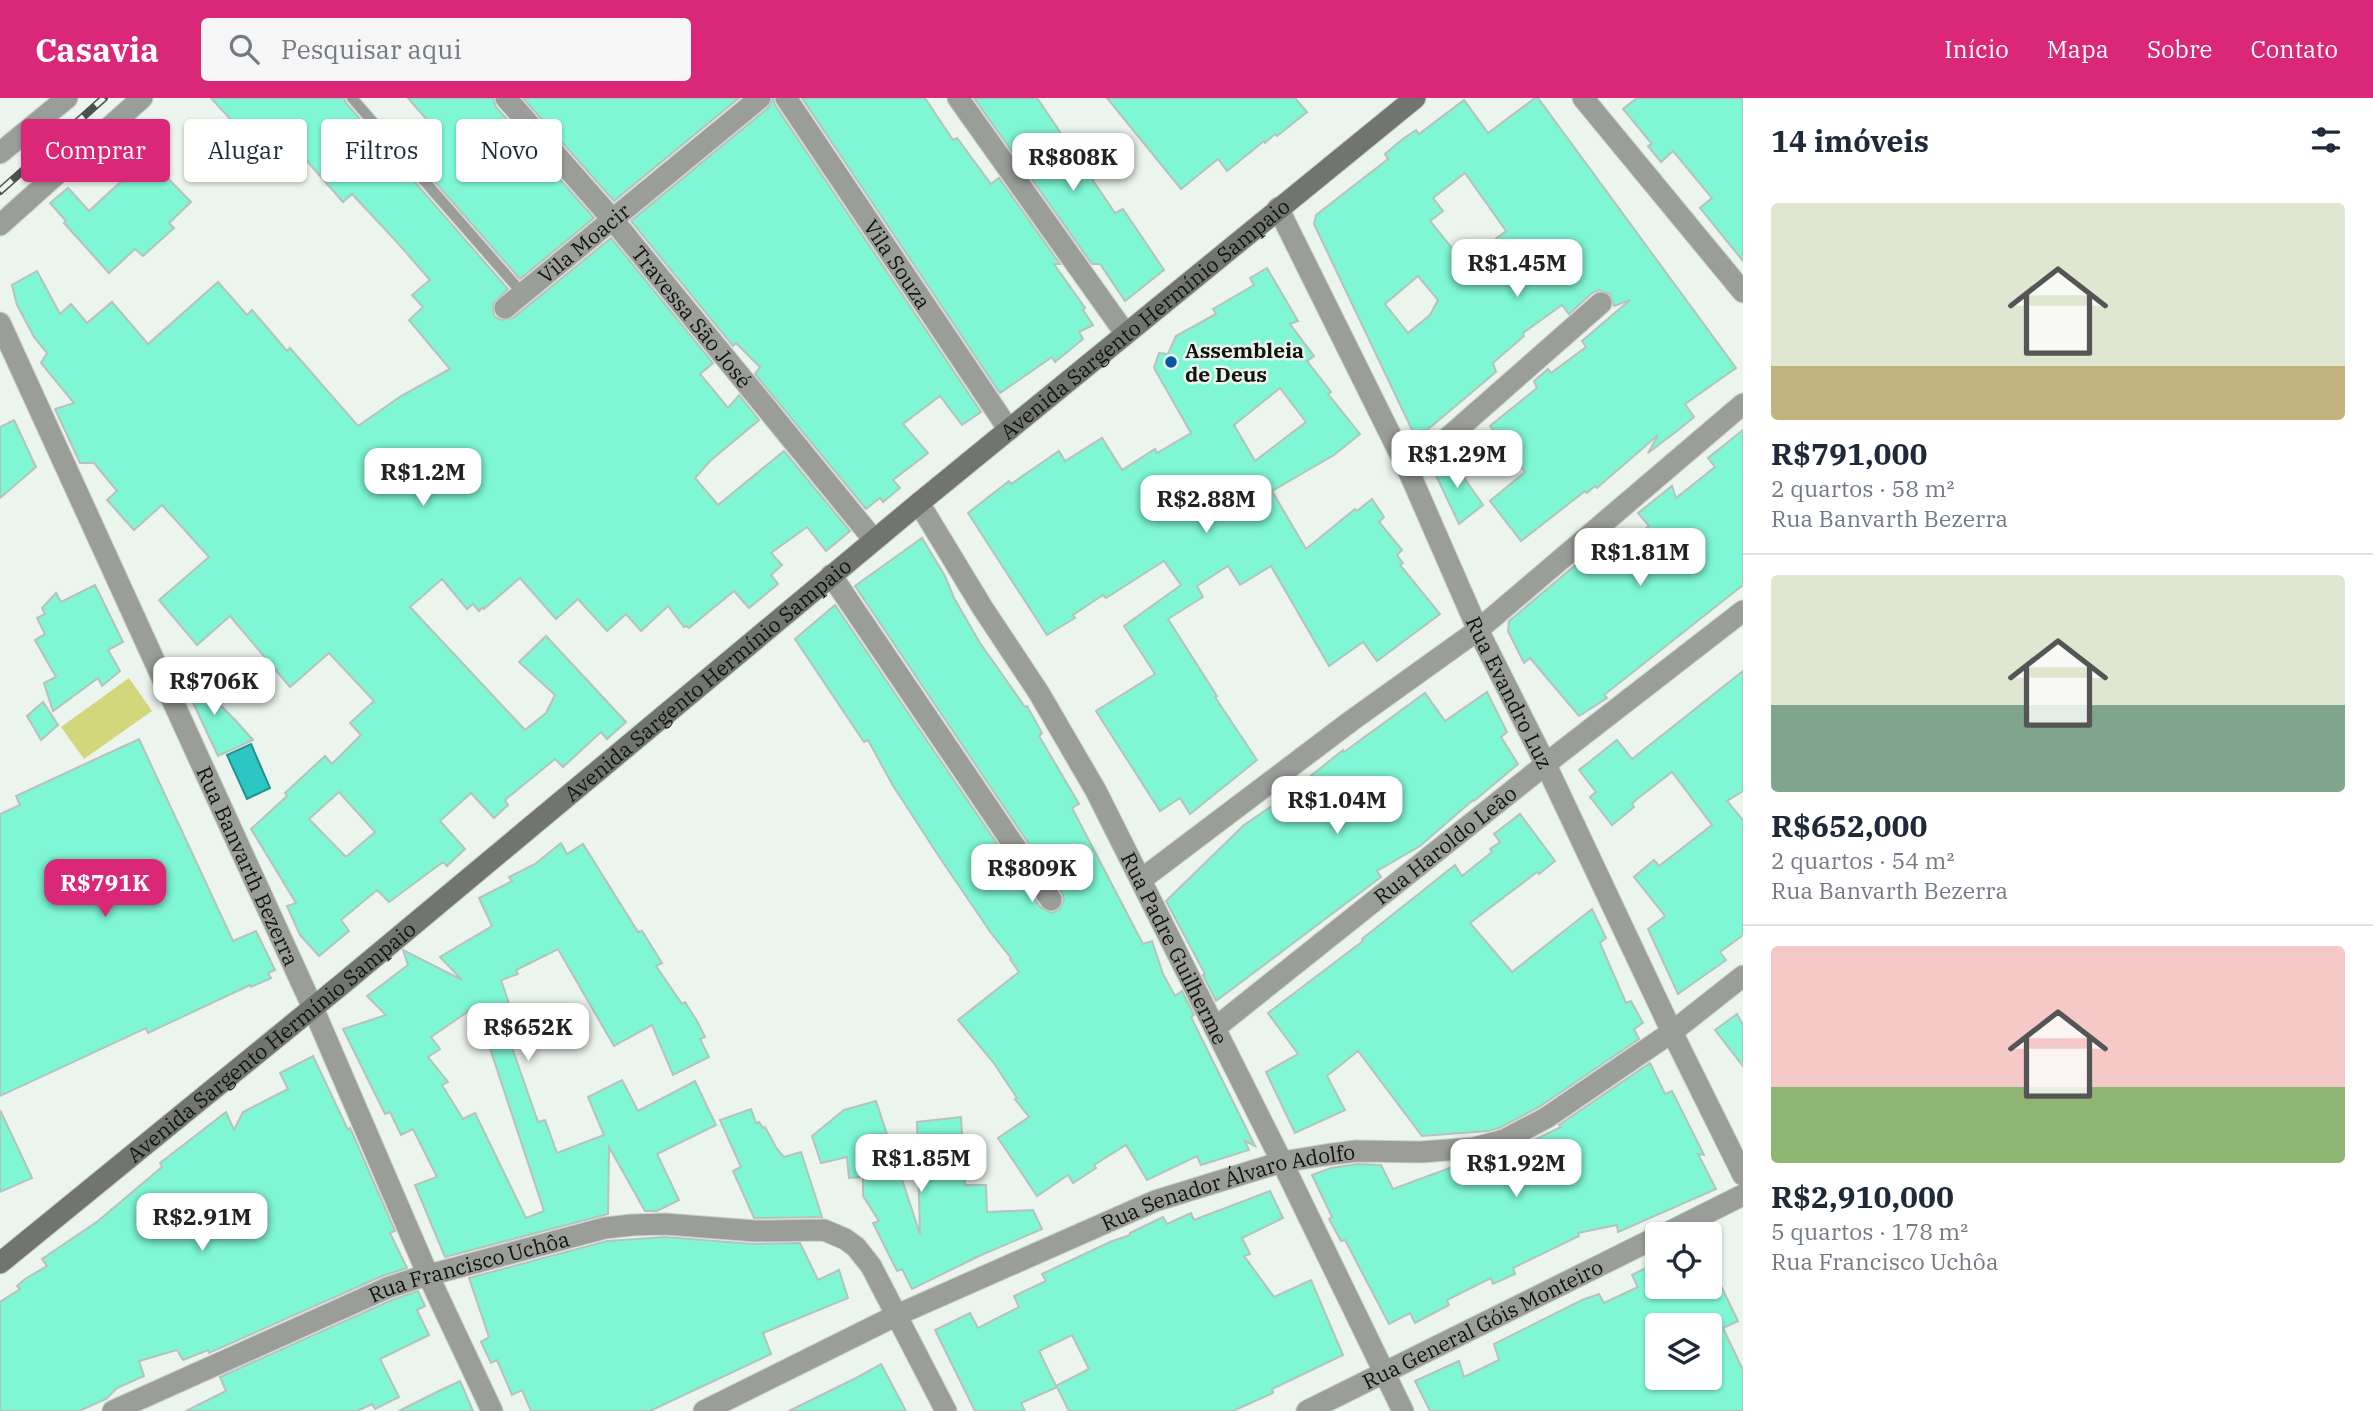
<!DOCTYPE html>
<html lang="pt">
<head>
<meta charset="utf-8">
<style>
	:root { --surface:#fff; --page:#f6f6f7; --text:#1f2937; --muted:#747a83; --line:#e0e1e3; --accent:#db2777 }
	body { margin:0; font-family:"IBM Plex Serif",serif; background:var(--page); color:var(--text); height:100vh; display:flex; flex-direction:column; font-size:26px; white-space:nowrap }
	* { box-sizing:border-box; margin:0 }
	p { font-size:23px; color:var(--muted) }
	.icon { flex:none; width:38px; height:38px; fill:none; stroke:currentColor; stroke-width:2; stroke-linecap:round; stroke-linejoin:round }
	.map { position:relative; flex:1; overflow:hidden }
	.panel { display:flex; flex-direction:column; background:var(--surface); width:630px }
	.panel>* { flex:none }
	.top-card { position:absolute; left:21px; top:21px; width:665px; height:63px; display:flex; gap:14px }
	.buttons { position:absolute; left:1645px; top:1124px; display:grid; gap:14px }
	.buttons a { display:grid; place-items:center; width:77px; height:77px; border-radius:7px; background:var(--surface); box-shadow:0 2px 5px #0004; font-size:35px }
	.price { position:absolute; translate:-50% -60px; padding:0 16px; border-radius:14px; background:#fff; color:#222; font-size:23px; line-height:46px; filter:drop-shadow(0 2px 4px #0008) }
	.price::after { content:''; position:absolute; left:50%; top:42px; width:21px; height:16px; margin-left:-10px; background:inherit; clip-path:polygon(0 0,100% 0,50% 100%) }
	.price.current { background:var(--accent); color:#fff }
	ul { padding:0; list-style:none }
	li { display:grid; align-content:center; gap:14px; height:371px; padding:0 28px }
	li+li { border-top:2px solid var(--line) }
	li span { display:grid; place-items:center; height:217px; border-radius:7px; color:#555 }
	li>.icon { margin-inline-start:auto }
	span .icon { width:126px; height:126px; fill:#fffc; stroke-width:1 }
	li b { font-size:30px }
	h2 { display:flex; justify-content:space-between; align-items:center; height:84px; padding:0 28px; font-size:30px }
	.pill { padding:0 24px; border-radius:7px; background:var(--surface); box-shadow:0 2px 5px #0004; font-size:24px; line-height:63px }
	.pill.current { background:var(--accent); color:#fff }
	header { display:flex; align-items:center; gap:42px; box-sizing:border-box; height:98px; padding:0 35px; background:var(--accent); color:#fff }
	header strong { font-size:33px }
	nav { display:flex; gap:38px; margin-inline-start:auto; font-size:24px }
	.search { width:490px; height:63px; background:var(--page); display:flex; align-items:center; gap:18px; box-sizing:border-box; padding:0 24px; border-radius:7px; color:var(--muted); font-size:26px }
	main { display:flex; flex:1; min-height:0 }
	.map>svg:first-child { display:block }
	.green { fill:#d3d77b }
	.water { fill:#2cc6c3; stroke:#24918e; stroke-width:2 }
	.building { fill:#7ff7d5; stroke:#b6c2be; stroke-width:2; fill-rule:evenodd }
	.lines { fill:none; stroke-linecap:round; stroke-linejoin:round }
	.lane-casing { stroke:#c8d0ca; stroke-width:12 }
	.street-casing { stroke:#c8d0ca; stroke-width:23 }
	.secondary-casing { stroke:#c8d0ca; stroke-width:23 }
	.lane { stroke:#9b9d99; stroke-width:10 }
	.street { stroke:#9b9d99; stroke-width:21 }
	.secondary { stroke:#72756f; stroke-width:21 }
	.rail-casing { stroke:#4c514c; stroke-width:8 }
	.rail { stroke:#ebf4ed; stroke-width:5; stroke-dasharray:16; stroke-linecap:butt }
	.poi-dot { fill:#0856a5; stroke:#ebf4ed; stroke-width:2.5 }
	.labels { text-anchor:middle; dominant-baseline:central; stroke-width:5; stroke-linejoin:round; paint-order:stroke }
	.street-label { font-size:21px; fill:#111411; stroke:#ebf4ed }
	.poi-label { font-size:21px; font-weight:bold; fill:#111411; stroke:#ebf4ed; text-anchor:start }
</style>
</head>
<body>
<header>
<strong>Casavia</strong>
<div class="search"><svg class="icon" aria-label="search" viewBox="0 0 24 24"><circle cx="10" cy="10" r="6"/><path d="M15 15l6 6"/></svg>Pesquisar aqui</div>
<nav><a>Início</a><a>Mapa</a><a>Sobre</a><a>Contato</a></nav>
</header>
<main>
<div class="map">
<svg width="1743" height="1313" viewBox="0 0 1743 1313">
	<rect width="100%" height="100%" fill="#ebf4ed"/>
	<path class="green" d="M129,580l23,33 -68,48 -23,-32z"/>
	<path class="water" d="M251,646l19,44 -23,11 -20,-44z"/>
	<g class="building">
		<path d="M211,0h133l2,5 162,186 -15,15 1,12 7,4 12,-2 98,-80 102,125 -13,11 28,34 11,-13 20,25 -49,41 -15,17 23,27 66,-54 66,80 -24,20 -19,-24 -36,26 11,12 -11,10 7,9 -29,24 -15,-17 -45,37 -3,-2 -2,1 -16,-21 -27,25 -15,-17 -19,17 -29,-32 -22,20 -36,-41 -36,31 -1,-2 -4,4 -6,-7 -6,5 -25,-30 -32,28 115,123 21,-17 9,-18 -36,-33 27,-26 80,86 -19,17 -6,-7 -38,35 -8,-8 -50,41 3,5 -14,13 -23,-25 -31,28 25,28 -18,17 -4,-4 -54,40 -12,-12 -36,30 8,11 -30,25 -19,-21 -13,-29 9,-3 -45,-74 36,-33 -2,-3 40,-37 7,8 29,-29 -11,-12 24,-22 -45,-48 -39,34 -60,-71 -33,29 -38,-45 50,-43 -47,-52 -28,25 -27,-30 10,-9 -23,-28h-14l-25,-54 19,-6 -33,-40 6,-10 -13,-16 -17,-32 -5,-20 25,-14 23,43 11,-10 16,19 25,-21 36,42 70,-62 29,33 5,-5 35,41 3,-3 68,78 43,-30 49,-27 -41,-49 14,-13 -11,-12 18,-15 -34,-39 -44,-47 -9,8 -65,-74 -22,19zM339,694l36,40 -29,25 -37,-38z"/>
		<path d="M408,0h85l3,9 98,111 -74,61 -119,-136 27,-22z"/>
		<path d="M523,0h216l-125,103z"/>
		<path d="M773,0l2,7 206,307 -19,13 -22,-29 -37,28 25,29 -35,27 7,8 -17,14 -3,-4 -14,11 -111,-135 5,-7 -24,-24 -3,3 -102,-125 137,-113z"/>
		<path d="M802,0h123l28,42 4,-2 34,46 8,-6 61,86h-6l31,44 -2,2 10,15 -14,7 4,7 -28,23 -3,-5 -52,36z"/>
		<path d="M974,0h63l78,115 8,-4 41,61 -39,31 -25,-37h-8z"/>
		<path d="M1107,0h188l12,14 -30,24 -2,-2 -10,9 -1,-2 -37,30 -9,-12 -37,30z"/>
		<path d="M1535,0h3l198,270 -51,36 9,13 -17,14 -29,22 10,-18 -61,53 -2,-2 -8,7 -2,-2 -64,50 -31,-40 35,-29 -35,-46 47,-38 -3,-7 14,-12 3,4 35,-26 -4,-6 48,-41 -16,6 -4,-12 -11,-4 -7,3 -23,21 -7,-9 -39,28 1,3 -31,27 3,9 -69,58 -13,4 -100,-210 2,-9 72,-56 -3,-5 19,-16 12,-8 3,4 45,-34 24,33zM1465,75l41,58 -42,32 -34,-42 13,-10 -10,-13zM1418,178l20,24 -8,15 -22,18 -23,-29z"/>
		<path d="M1637,0h106v163l-43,-53 12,-10 -39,-47 -12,11 -13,-16 4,-2 -29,-35z"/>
		<path d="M149,61l42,43 -22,21 5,5 -31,28 -8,-7 -26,24 -45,-50 2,-2 -16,-18 18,-15 21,23 38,-35 2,3z"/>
		<path d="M1267,170l31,53 -8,3 24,32 -7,5 24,31 -3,2 32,40 -26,21 -62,36 34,58 49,-40 2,2 15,-12 12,18 -5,5 23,28 -5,5 6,8 -3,2 40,49 -63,47 -14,-19 -34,24 -58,-100 -31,19 -12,-19 -31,20 6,11 -35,22 49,77 -2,1 42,63 -67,54 -10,-16 -20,13 -64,-100 59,-37 -31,-48 57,-41 -17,-24 -58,37 -3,-3 -30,20 2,3 -28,17 -79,-122 41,-32 2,3 48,-33 6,10 37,-23 20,32 33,-21 2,4 34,-20 -37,-65 5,-15 9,1 8,-18 40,-22 -3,-5 41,-24 -4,-7zM1280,290l26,34 -51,39 -21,-36z"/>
		<path d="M14,322l22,47 -36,31v-71z"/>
		<path d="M1743,332v155l-139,110 3,3 -28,18 -49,-58 -6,5 -16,-32 1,-10 95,-80 11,15 34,-30 -11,-13 34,-27 4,12 39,-31 -7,-9z"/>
		<path d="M1448,357l35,50 -24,19 -26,-55z"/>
		<path d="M922,440l23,38 9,22 26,45 45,64 2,-1 15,27 -3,3 40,68 -7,4 71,136 9,-3 11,33 12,22 7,-5 12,24 -3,2 64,129 -10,-5 4,9 -48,15 -4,-9 -50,24 -21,-35 -32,20 2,3 -23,15 -5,-8 -31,21 -39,-58 31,-21 -14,-18 2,-1 -24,-36 -35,-42 61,-48 -9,-13 1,-1 -20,-25 -53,-78 -46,-71 -24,-44 -4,2 -69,-103 40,-34 205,302 11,6 8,-3 5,-10 -2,-7 -207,-307z"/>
		<path d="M95,487l28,57 -15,8 12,21 -18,15 -4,-8 -45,33 -9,-28 12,-6 -21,-37 10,-6 -8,-16 8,-4 -3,-6 14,-15 5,9z"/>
		<path d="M177,563l58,59 18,20 -35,16 -44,-94z"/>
		<path d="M1743,573v120l-16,10 16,19v115l-23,17 6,8 -48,34 -30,-65 17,-13 -31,-39 20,-17 5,6 53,-41 -40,-53 -35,27 -5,5 2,3 -22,18 -22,-28 6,-5 -17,-22 38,-30 15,19z"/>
		<path d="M1487,594l20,40 -6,5 17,27 -44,37 -1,-1 -53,46 -43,25 4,6 -165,124 -13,-26 2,-1 -39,-73 78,-76 38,-26 61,-49 1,2 81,-59 20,28z"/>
		<path d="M43,604l15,23 -17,15 -14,-24z"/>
		<path d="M139,641l94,202 23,-10 19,39 -7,3 3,5 -20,9 -1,-2 -102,48 -2,-5 -146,68v-282l20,-9 -4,-9z"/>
		<path d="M1520,716l35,47 -16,13 -2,-2 -67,51 42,49 80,-63 14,29 -6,5 26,60 5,-2 12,22 -9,6 5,10 -100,68 -40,21 -11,3 -66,5 -64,-85 -31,25 18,34 -50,23 -29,-61 32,-18 -30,-41 95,-72 -1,-2 93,-74 7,11 30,-24 -2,-3 10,-7 -6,-8z"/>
		<path d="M561,745l6,11 16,-10 55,88 4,-1 20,32 -6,3 26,38 3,-2 12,19 8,16 -5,2 9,18 -36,18 -21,-50 -38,21 -56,-97 -42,21 2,4 -17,6 18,53 -11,3 30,86 7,-2 12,33 47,-18 -16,-38 34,-17 16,31 57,-30 21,44 -59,29 22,46 -22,11h-12l-36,-64 -1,67 -163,43 -30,-72 22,-8 -24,-48 -12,6 -11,-23 -5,2 -42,-85 43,-14 -19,-19 41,-31 -5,-15 59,30 -22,-23 52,-31 -13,-28 33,-17 -3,-4 26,-13zM476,908l68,205 -18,7 -51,-105 -12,6 -21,-34 6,-3 -20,-25 12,-8 -9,-12z"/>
		<path d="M1737,916l6,11v41l-28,-36z"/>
		<path d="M313,958l35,74 2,-2 1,2 44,101 -5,2 17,35 -25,8 -173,77 -1,-3 -25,10 -6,-10 -38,11 5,15 -27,12 -11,11 -27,12h-79v-109l20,-13 -3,-3 8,-7 22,-13 -5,-7 56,-38 64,-54 -2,-4 66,-51 8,18 9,-18 45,-23 -8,-16z"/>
		<path d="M1650,965l15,31 7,-3 32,64 -6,-1 18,35 -98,43 -1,-7 -39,8 1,3 -66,32 2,6 -22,10 -2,-6 -44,22 2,5 -34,18 -5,-10 -21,11 -44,-84 -4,1 -12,-22 3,-2 -20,-42 19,-7 26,-4 24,1 12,24 73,-27 41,-9 54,-26 -2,-2z"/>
		<path d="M876,1003l44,133 -3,-112 44,-5 4,68h21l1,27 46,-2 9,19 -63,27 -67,33 -10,-20 -5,2 -24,-48 6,-2 -16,-25v-19l-14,1 -2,-21 -26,6 -9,-27 32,-26z"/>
		<path d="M751,1011l5,14 3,-1 4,6 2,-1 12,22 7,8 17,-5 21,65 -68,1 -21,-47 8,-4 -21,-47z"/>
		<path d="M0,1012l32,68 -32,14z"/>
		<path d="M1270,1093l13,27 -41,20 8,16 -6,2 30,41 37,-17 32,75 -71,34 1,4 -40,18h-164l-12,-24 -36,16 4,8h-50l-40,-81 35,-17 8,15 41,-21 -5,-11 32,-15 -4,-7 68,-32 20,-7v-2l33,-16 4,7 24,-11 3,7zM1072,1237l17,34 -33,17 -17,-35z"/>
		<path d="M665,1139l89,7 46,-1 18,37 21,-10 9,28 -85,35 8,21 -121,57h-119l-9,-21 -10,5 -15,-35 -6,3 -10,-21 8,-5 -20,-59 138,-37z"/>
		<path d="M1657,1164v24h64l17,35 -15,7 20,42v41h-313l-15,-30 44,-20 5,16 35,-17 -5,-16 88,-44 17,-6 5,9 34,-16 -6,-12zM1657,1227h53v52h-53z"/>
		<path d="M418,1193l7,15 -8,4 12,25 -49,24 19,38 -24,12 -3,-5 -15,7h-171l40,-20 -6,-14 172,-77z"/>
		<path d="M881,1266l25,47h-117l65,-32z"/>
		<path d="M460,1283l13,30h-74l42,-21z"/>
	</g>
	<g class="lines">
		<g class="lane-casing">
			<path id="lane" d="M352,0l171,196"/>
		</g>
		<g class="street-casing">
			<g id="street">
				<path id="s1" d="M506,0l107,122 261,320"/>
				<path id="s2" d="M786,0l223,332"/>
				<path d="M958,0l167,235"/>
				<path d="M1583,0l160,194"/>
				<path d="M0,55l67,-55"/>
				<path id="s3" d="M1278,110l131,264 69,158 68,135 126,267 71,143"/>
				<path d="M0,127l142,-127"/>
				<path id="s4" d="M505,210l255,-210"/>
				<path id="s5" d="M0,225l313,685 115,267 64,136"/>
				<path d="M1409,374l192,-169"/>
				<path id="s6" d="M919,405l63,104 57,86 57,98 186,371 121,249"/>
				<path d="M831,477l220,325"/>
				<path d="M1142,781l209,-158 127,-91 265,-226"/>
				<path id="s7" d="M1215,930l346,-276 182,-141"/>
				<path d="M1665,1136l78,-39"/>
				<path id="s8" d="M113,1313l274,-123 27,-9 191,-51 27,-3 33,-1 90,7 69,-1 21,9 11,8 15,19 75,145"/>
				<path id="s9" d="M704,1313l193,-96 258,-114 127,-39 43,-7 31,-4 65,1 53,-4 30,-8 42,-22 126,-86 71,-56"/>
				<path id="s10" d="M1307,1313l350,-174"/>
			</g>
		</g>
		<g class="secondary-casing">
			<g id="secondary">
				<path id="s11" d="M0,1165l341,-278 578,-482 496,-405"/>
			</g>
		</g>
		<use href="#lane" class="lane"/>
		<use href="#street" class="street"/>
		<use href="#secondary" class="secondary"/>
		<g class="rail-casing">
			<path id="rail" d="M0,93l104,-93"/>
		</g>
		<use href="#rail" class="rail"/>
	</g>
	<circle class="poi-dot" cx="1171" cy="264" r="7"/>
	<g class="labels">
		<g class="street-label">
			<text stroke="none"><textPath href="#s4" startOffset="102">Vila Moacir</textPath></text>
			<text stroke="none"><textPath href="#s2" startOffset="200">Vila Souza</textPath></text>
			<text stroke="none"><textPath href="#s1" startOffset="287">Travessa São José</textPath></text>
			<text stroke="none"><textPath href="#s11" startOffset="1484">Avenida Sargento Hermínio Sampaio</textPath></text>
			<text stroke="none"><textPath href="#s11" startOffset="917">Avenida Sargento Hermínio Sampaio</textPath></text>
			<text stroke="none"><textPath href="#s3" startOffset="537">Rua Evandro Luz</textPath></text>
			<text stroke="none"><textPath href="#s7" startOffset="294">Rua Haroldo Leão</textPath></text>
			<text stroke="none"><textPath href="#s5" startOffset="597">Rua Banvarth Bezerra</textPath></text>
			<text stroke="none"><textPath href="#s6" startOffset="514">Rua Padre Guilherme</textPath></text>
			<text stroke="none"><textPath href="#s11" startOffset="350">Avenida Sargento Hermínio Sampaio</textPath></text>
			<text stroke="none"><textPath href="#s9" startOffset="572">Rua Senador Álvaro Adolfo</textPath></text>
			<text stroke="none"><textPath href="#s8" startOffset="385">Rua Francisco Uchôa</textPath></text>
			<text stroke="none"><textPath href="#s10" startOffset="196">Rua General Góis Monteiro</textPath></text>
		</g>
		<g class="poi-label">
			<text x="1185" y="252">Assembleia<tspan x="1185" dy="24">de Deus</tspan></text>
		</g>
	</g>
</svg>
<div class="buttons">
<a><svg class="icon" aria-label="locate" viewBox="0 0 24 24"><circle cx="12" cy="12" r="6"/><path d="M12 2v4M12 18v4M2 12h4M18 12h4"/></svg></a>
<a><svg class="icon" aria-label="layers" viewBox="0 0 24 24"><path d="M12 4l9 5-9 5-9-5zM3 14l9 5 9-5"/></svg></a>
</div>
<b class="price" style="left:1073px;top:95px">R$808K</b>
<b class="price" style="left:1517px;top:201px">R$1.45M</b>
<b class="price" style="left:1457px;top:392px">R$1.29M</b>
<b class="price" style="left:423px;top:410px">R$1.2M</b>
<b class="price" style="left:1206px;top:437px">R$2.88M</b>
<b class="price" style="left:1640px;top:490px">R$1.81M</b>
<b class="price" style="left:214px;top:619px">R$706K</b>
<b class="price" style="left:1337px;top:738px">R$1.04M</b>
<b class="price" style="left:1032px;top:806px">R$809K</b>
<b class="price current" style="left:105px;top:821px">R$791K</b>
<b class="price" style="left:528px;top:965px">R$652K</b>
<b class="price" style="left:921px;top:1096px">R$1.85M</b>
<b class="price" style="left:1516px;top:1101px">R$1.92M</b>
<b class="price" style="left:202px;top:1155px">R$2.91M</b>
<div class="top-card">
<a class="pill current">Comprar</a>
<a class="pill">Alugar</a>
<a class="pill">Filtros</a>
<a class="pill">Novo</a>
</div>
</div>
<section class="panel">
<h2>14 imóveis<svg class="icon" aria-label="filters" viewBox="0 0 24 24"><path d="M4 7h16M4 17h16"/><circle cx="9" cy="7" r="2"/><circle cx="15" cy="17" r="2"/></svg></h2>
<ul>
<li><span style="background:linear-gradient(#dfe7d0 75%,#c2b280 0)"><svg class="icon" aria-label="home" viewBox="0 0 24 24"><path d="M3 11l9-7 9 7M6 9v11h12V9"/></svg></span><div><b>R$791,000</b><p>2 quartos · 58 m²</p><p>Rua Banvarth Bezerra</p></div></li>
<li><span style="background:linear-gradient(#dfe7d0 60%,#7fa58c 0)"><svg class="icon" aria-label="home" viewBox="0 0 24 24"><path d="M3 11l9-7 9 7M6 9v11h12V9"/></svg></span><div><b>R$652,000</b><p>2 quartos · 54 m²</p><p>Rua Banvarth Bezerra</p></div></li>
<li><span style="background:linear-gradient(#f6c9c9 65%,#8fb573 0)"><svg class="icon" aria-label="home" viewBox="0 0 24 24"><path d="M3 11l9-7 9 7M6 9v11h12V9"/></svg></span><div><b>R$2,910,000</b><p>5 quartos · 178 m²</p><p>Rua Francisco Uchôa</p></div></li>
</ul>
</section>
</main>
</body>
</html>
